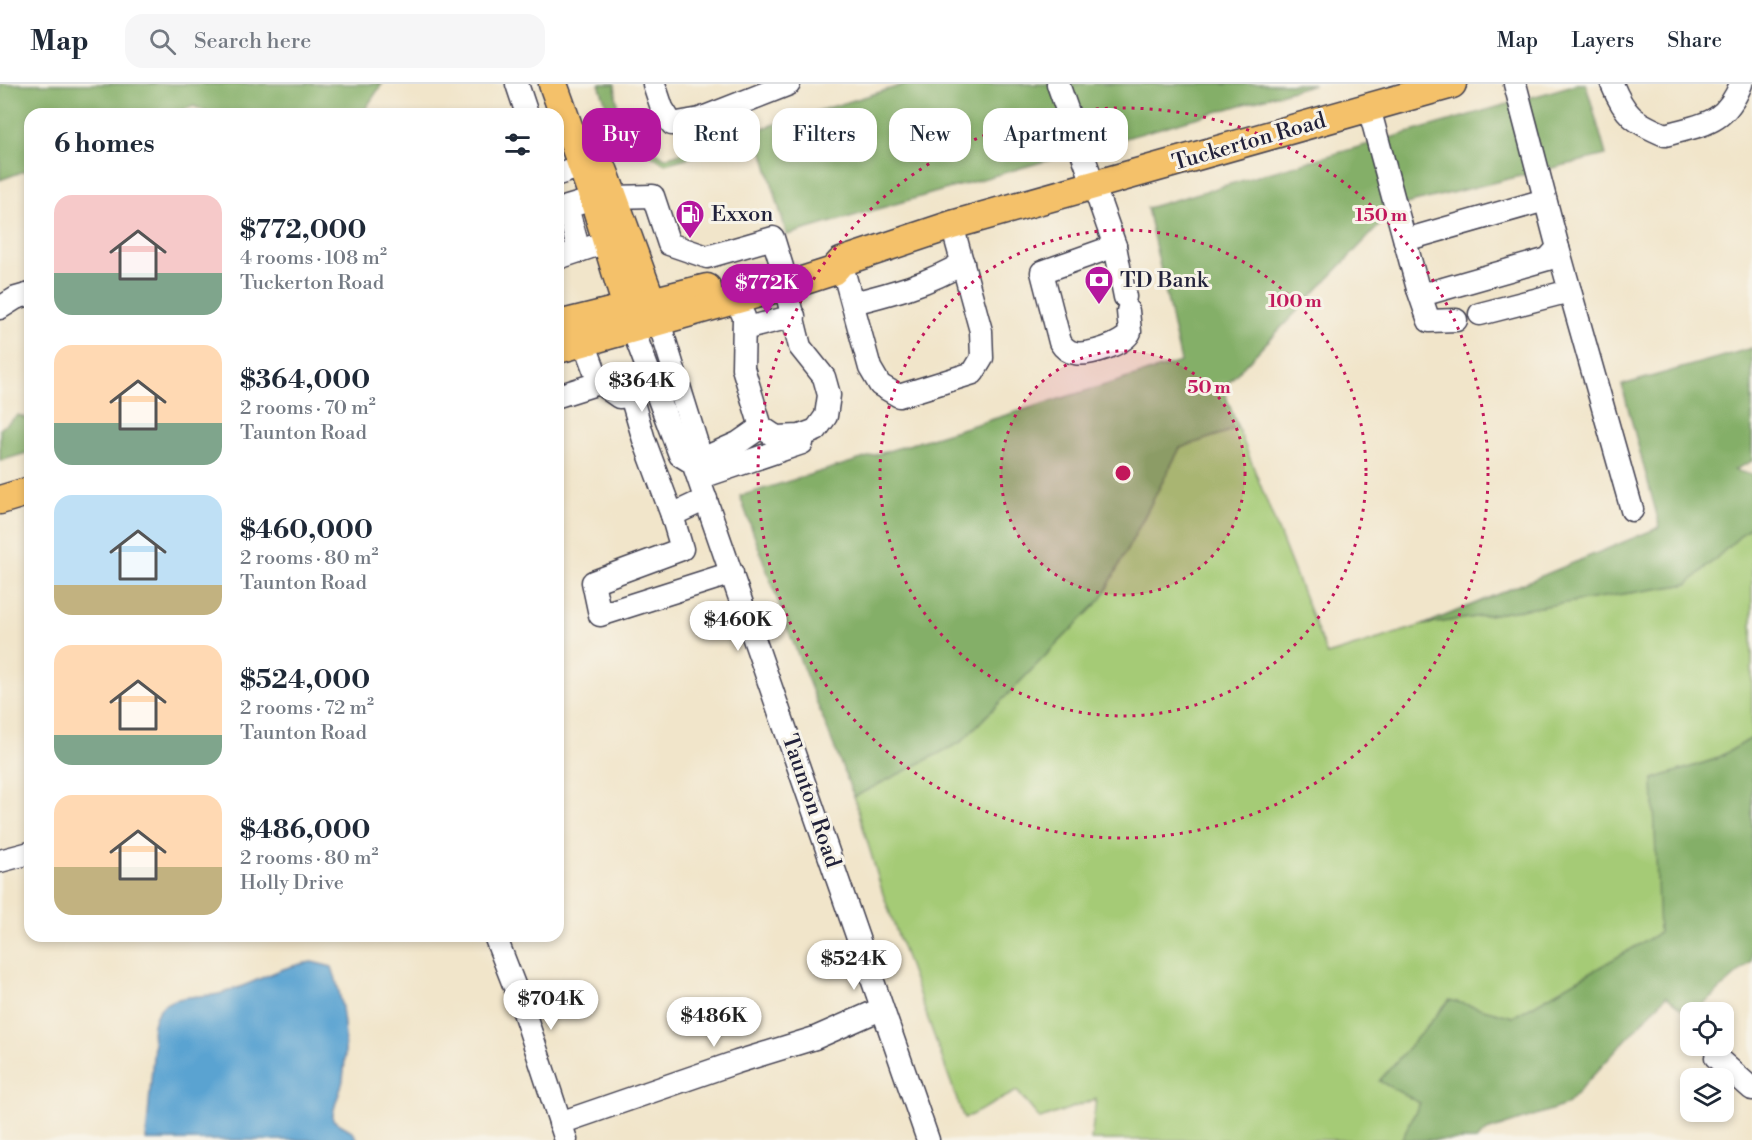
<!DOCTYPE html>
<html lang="en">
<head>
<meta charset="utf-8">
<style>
	:root { --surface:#fff; --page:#f6f6f7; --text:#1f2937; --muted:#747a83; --line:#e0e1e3; --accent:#b5179e }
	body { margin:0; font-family:"Libre Bodoni",serif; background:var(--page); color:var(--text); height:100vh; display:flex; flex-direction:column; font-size:22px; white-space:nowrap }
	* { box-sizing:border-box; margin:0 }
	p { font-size:20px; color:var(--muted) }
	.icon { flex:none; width:33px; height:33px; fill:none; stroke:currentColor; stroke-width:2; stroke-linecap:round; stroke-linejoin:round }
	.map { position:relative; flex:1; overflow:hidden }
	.sheet { position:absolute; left:24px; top:24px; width:540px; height:834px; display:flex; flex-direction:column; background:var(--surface); border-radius:18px; box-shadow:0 3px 9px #0003 }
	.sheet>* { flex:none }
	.top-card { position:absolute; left:582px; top:24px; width:570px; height:54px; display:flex; gap:12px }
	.buttons { position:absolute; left:1680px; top:918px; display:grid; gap:12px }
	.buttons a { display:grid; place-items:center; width:54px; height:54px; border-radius:12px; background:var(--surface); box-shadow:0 3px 9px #0003; font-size:30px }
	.price { position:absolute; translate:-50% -51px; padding:0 14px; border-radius:21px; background:#fff; color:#222; font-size:20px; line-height:39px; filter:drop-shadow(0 2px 3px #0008) }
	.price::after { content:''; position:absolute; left:50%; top:36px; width:18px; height:14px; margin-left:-9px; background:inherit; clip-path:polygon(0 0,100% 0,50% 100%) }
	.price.selected { background:var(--accent); color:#fff }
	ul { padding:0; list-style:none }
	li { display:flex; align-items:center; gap:18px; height:150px; padding:0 30px }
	li span { display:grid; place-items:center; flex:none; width:168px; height:120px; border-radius:18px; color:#555 }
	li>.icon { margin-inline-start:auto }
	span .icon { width:72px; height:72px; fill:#fffc; stroke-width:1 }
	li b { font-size:26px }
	h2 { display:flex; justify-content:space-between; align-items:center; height:72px; padding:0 30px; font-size:26px }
	.tag { padding:0 21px; border-radius:18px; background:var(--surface); box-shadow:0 3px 9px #0003; font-size:21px; line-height:54px }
	.tag.selected { background:var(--accent); color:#fff }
	header { display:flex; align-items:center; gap:36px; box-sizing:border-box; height:84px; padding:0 30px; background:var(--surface); border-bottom:2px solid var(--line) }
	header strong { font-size:28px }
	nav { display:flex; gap:33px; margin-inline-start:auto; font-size:21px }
	.search { width:420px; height:54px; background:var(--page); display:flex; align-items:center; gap:15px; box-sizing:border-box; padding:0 21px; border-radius:18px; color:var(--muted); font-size:22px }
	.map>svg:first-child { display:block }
	.green { fill:#a5cb76; stroke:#647658; stroke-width:1.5 }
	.forest { fill:#84af67; stroke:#536851; stroke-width:1.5 }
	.water { fill:#5aa3d1; stroke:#3e6286; stroke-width:1.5 }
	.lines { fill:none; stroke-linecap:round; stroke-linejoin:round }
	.minor-casing { stroke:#413f50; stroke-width:25 }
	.major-casing { stroke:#413f50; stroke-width:31 }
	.minor { stroke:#fff; stroke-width:22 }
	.major { stroke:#f4c16a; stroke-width:28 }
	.ring { fill:none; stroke:#c2185b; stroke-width:3; stroke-dasharray:3 6 }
	.labels { text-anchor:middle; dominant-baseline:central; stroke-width:6; stroke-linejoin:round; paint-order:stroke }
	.street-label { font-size:22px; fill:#22223b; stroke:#f7f3e8 }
	.poi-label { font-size:22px; fill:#22223b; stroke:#f7f3e8; text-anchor:start }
	.centre { fill:#c2185b; stroke:#f7f3e8; stroke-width:3 }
	.ring-label { font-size:18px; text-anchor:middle; font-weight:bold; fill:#c2185b; stroke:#f7f3e8; stroke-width:6; stroke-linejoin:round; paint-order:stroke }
</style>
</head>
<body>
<header>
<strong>Map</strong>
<div class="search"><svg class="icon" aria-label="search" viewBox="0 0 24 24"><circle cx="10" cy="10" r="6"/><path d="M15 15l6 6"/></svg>Search here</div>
<nav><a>Map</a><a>Layers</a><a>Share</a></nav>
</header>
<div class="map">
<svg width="1752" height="1056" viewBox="0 0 1752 1056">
	<rect width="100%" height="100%" fill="#f7f3e8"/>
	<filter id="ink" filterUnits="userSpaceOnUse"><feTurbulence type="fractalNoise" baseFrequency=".0167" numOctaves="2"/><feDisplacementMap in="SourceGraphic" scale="12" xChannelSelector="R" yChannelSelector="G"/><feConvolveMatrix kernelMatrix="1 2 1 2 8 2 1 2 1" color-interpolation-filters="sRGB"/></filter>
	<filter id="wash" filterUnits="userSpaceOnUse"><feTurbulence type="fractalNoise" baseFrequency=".008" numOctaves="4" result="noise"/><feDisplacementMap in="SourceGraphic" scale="24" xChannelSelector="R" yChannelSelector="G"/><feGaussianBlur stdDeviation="1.35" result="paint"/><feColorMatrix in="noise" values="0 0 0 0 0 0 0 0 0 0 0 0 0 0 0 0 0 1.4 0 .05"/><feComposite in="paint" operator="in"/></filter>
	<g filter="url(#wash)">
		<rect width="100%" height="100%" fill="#f1e5ca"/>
		<path class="green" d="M1238,344l89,227 96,-30 265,-41 64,-59v213l-36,21 -63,20 7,154 -147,84 -64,-17 -69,81 40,22 -19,37h-310l5,-41 -56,20 -23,-28 -53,28 -81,-225 -29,-97 107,-55 141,-144 78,-150z"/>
		<g class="forest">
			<path d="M0,0h382l-20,30h-152l-16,-8 -21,8h-143v55l-30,11z"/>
			<path d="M599,0h16l4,41 46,33 241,-74h408l-527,151 -28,-96 -94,25 -50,-33z"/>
			<path d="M1577,0h9l20,71 -208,51 -175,182 15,40 -58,20 -78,150 -141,144 -107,55 -65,-165 -49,-136 441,-134 -34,-154z"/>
			<path d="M1752,264v113l-18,9 18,5v50l-64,59 -265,41 237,-98 -38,-142z"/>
			<path d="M18,331l12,5v32l-30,9v-32z"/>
			<path d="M1752,654v223l-57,51h-5v4l-24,-20 -100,109 -79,26 -11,9h-75l19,-37 -41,-22 71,-81 63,17 146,-84 -6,-154 63,-20z"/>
		</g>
		<path class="water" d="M312,878l20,5c12,33 16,78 11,113 -2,12 -12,30 -10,40l19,11 6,9h-212l8,-96c-4,-12 -1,-30 10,-39 14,-10 39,-8 55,-11 33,-8 59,-28 93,-32z"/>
	</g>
	<g filter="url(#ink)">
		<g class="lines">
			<g class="minor-casing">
				<g id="minor">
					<path d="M517,0l10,30"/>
					<path d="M654,0l8,24 10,16 28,-5 89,-35"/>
					<path d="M1058,0l57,162 -73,26 18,70c3,5 8,10 15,11 13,3 50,-9 55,-21l-2,-21"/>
					<path d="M1612,0c13,32 22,38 53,51 38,-11 60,-10 76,-51"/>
					<path d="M1369,24l49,181 11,4 119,-34 10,-11 -43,-164"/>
					<path d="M558,90l24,-8"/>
					<path d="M614,113l39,-1 16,48 38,13 66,-19 9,29"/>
					<path d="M1405,156l140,-40"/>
					<path d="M1115,162l10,51"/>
					<path d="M579,167l-12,-44 27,-8"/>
					<path d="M558,174l36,-12"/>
					<path d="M841,178l29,106 10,17 19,11 74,-23 9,-15 -1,-27 -29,-106"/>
					<path d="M1418,205l11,32 27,-1"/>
					<path d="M1570,207l62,219"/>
					<path d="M736,215l8,18 -1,51 18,59 15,10 24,-1 16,-6 10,-14 3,-21 -5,-18 -24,-30 -15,-61"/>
					<path d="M853,219c40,-10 75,-19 110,-40"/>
					<path d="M0,224l16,-10 14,-4"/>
					<path d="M1480,230l90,-23 -12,-43"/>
					<path d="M659,238l38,122 -4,19 235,677"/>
					<path d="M744,245l50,-13"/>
					<path d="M633,246l47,125 13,8"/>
					<path d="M584,258l15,41 20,14 12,-1 13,44 28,75"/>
					<path d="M558,312l41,-13"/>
					<path d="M693,379l45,-20 23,-16"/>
					<path d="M699,394l103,-35"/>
					<path d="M706,415l-34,16 10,34 -89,33 7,33 132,-42"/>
					<path d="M0,777l30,-8"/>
					<path d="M495,852l26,67 45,137"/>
					<path d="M1716,973l36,32"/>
					<path d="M560,1039l177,-61 78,-24 66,-29"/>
				</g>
			</g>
			<g class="major-casing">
				<g id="major">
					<path d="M553,0l41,115 38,125"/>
					<path d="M604,88l53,145"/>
					<path d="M558,241l149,-37"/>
					<path d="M558,265l241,-67 34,-11 8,-9 111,-37 500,-141"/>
					<path d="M0,416l30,-9"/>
				</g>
			</g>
			<use href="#minor" class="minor"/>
			<use href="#major" class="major"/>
		</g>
	</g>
	<circle cx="1123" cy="389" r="122" fill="#c2185b" fill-opacity=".12"/>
	<g class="ring">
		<circle cx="1123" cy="389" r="122"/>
		<circle cx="1123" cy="389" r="243"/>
		<circle cx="1123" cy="389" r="365"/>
	</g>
	<defs>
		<g id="fuel-pin" transform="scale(1.5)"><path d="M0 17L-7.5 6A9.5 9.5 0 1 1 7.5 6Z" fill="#b5179e" stroke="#f7f3e8"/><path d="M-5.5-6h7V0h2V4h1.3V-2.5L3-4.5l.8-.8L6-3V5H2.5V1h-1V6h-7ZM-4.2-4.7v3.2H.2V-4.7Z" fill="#fff"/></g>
		<g id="bank-pin" transform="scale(1.5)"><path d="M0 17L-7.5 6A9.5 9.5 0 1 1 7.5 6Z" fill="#b5179e" stroke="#f7f3e8"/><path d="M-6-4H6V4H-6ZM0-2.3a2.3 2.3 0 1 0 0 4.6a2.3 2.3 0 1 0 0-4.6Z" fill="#fff"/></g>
	</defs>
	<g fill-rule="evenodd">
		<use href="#fuel-pin" x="690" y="130"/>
		<use href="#bank-pin" x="1099" y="196"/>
	</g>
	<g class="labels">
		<g class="street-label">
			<text transform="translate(1249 58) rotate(-16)">Tuckerton Road</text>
			<text transform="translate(811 717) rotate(71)">Taunton Road</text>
		</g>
		<g class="poi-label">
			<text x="711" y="130">Exxon</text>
			<text x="1120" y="196">TD Bank</text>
		</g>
	</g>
	<circle cx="1123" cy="389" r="9" class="centre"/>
	<g class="ring-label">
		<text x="1381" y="137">150 m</text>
		<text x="1295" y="223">100 m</text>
		<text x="1209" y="309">50 m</text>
	</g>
</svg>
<div class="buttons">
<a><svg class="icon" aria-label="locate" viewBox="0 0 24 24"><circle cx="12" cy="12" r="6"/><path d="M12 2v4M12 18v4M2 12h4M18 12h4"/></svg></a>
<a><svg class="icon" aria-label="layers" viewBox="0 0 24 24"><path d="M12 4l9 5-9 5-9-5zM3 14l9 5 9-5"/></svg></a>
</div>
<b class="price selected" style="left:767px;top:231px">$772K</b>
<b class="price" style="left:642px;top:329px">$364K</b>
<b class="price" style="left:738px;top:568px">$460K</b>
<b class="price" style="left:854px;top:907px">$524K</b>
<b class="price" style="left:551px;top:947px">$704K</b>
<b class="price" style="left:714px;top:964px">$486K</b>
<div class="top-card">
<a class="tag selected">Buy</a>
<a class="tag">Rent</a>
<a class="tag">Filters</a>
<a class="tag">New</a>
<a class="tag">Apartment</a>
</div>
<section class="sheet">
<h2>6 homes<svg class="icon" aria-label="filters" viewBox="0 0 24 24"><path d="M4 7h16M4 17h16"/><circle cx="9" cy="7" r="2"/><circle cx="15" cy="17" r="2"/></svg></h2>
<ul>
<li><span style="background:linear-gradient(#f6c9c9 65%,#7fa58c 0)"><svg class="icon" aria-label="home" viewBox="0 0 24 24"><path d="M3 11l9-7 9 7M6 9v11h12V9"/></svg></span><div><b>$772,000</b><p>4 rooms · 108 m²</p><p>Tuckerton Road</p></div></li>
<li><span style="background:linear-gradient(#ffd9b3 65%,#7fa58c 0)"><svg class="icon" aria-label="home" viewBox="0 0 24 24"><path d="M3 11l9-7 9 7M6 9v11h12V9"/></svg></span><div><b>$364,000</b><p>2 rooms · 70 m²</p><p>Taunton Road</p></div></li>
<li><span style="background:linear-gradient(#bfe0f5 75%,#c2b280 0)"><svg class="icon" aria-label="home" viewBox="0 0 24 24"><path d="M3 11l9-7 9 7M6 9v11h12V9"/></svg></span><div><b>$460,000</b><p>2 rooms · 80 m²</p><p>Taunton Road</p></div></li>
<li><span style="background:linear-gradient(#ffd9b3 75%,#7fa58c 0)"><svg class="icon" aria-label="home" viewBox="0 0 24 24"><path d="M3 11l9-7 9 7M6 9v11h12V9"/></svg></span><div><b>$524,000</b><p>2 rooms · 72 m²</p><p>Taunton Road</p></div></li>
<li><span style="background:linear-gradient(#ffd9b3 60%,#c2b280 0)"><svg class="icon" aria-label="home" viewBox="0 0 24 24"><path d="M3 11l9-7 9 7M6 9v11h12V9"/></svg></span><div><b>$486,000</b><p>2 rooms · 80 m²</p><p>Holly Drive</p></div></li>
</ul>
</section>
</div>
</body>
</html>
